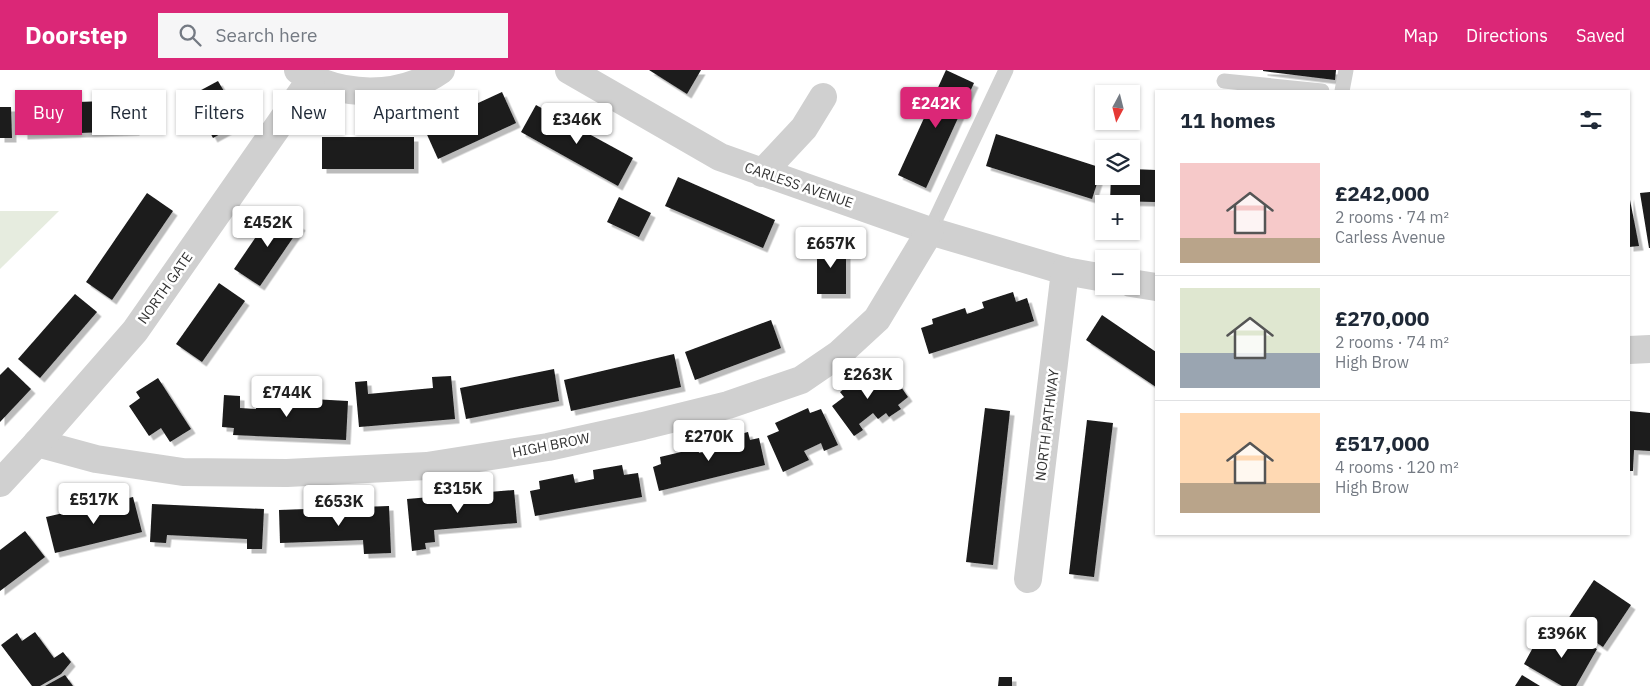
<!DOCTYPE html>
<html lang="en">
<head>
<meta charset="utf-8">
<style>
	:root { --surface:#fff; --page:#f6f6f7; --text:#1f2937; --muted:#747a83; --line:#e0e1e3; --accent:#db2777 }
	body { margin:0; font-family:"IBM Plex Sans",sans-serif; background:var(--page); color:var(--text); height:100vh; display:flex; flex-direction:column; font-size:19px; white-space:nowrap }
	* { box-sizing:border-box; margin:0 }
	p { font-size:16px; color:var(--muted) }
	.icon { flex:none; width:28px; height:28px; fill:none; stroke:currentColor; stroke-width:2; stroke-linecap:round; stroke-linejoin:round }
	.map { position:relative; flex:1; overflow:hidden }
	.details { position:absolute; left:1155px; top:20px; width:475px; height:445px; display:flex; flex-direction:column; background:var(--surface); border-radius:0px; box-shadow:0 1px 4px #0004 }
	.details>* { flex:none }
	.guide { position:absolute; left:15px; top:20px; width:475px; height:45px; display:flex; gap:10px }
	.needle { width:32px; rotate:187deg }
	.fabs { position:absolute; left:1095px; top:15px; display:grid; gap:10px }
	.fabs a { display:grid; place-items:center; width:45px; height:45px; border-radius:0px; background:var(--surface); box-shadow:0 1px 4px #0004; font-size:25px }
	.price { position:absolute; translate:-50% -42px; padding:0 11px; border-radius:5px; background:#fff; color:#222; font-size:16px; line-height:32px; filter:drop-shadow(0 1px 2px #0008) }
	.price::after { content:''; position:absolute; left:50%; top:30px; width:15px; height:11px; margin-left:-8px; background:inherit; clip-path:polygon(0 0,100% 0,50% 100%) }
	.price.current { background:var(--accent); color:#fff }
	ul { padding:0; list-style:none }
	li { display:flex; align-items:center; gap:15px; height:125px; padding:0 25px }
	li+li { border-top:1px solid var(--line) }
	li span { display:grid; place-items:center; flex:none; width:140px; height:100px; border-radius:0px; color:#555 }
	li>.icon { margin-inline-start:auto }
	span .icon { width:60px; height:60px; fill:#fffc; stroke-width:1 }
	li b { font-size:21px }
	h2 { display:flex; justify-content:space-between; align-items:center; height:60px; padding:0 25px; font-size:21px }
	.tag { padding:0 18px; border-radius:0px; background:var(--surface); box-shadow:0 1px 4px #0004; font-size:18px; line-height:45px }
	.tag.current { background:var(--accent); color:#fff }
	header { display:flex; align-items:center; gap:30px; box-sizing:border-box; height:70px; padding:0 25px; background:var(--accent); color:#fff }
	header strong { font-size:24px }
	nav { display:flex; gap:28px; margin-inline-start:auto; font-size:18px }
	.search { width:350px; height:45px; background:var(--page); display:flex; align-items:center; gap:12px; box-sizing:border-box; padding:0 18px; border-radius:0px; color:var(--muted); font-size:19px }
	.map>svg:first-child { display:block }
	.green { fill:#e6ecdf }
	.building { fill:#1a1a1a; filter:url(#shadow) }
	.lines { fill:none; stroke-linecap:round; stroke-linejoin:round }
	.lane { stroke:#d0d0d0; stroke-width:15 }
	.street { stroke:#d0d0d0; stroke-width:28 }
	.labels { text-anchor:middle; dominant-baseline:central; stroke-width:5; stroke-linejoin:round; paint-order:stroke }
	.street-label { font-size:14px; fill:#333; stroke:#fff }
</style>
</head>
<body>
<header>
<strong>Doorstep</strong>
<div class="search"><svg class="icon" aria-label="search" viewBox="0 0 24 24"><circle cx="10" cy="10" r="6"/><path d="M15 15l6 6"/></svg>Search here</div>
<nav><a>Map</a><a>Directions</a><a>Saved</a></nav>
</header>
<div class="map">
<svg width="1650" height="616" viewBox="0 0 1650 616">
	<defs>
		<filter id="shadow"><feDropShadow dx="4.5" dy="4.5" stdDeviation="0" flood-color="#0004"/></filter>
	</defs>
	<rect width="100%" height="100%" fill="#fff"/>
	<path class="green" d="M0,141h59l-59,58z"/>
	<g class="building">
		<path d="M649,0h52l-14,24z"/>
		<path d="M946,0l28,13 -48,105 -28,-13z"/>
		<path d="M1263,0h73l-1,10 -72,-9z"/>
		<path d="M218,11l24,41 -29,16 -23,-42z"/>
		<path d="M502,22l14,31 -78,36 -14,-31z"/>
		<path d="M134,30l1,31 -112,4 -1,-31z"/>
		<path d="M536,35l97,53 -15,28 -97,-54z"/>
		<path d="M0,37h11l1,31h-12z"/>
		<path d="M996,64l106,34 -10,31 -106,-33z"/>
		<rect x="322" y="67" width="92" height="32"/>
		<path d="M1131,99l25,1v32l-46,-1 1,-25h20z"/>
		<path d="M678,107l97,43 -12,28 -98,-42z"/>
		<path d="M1650,122v56h-1l-9,-55z"/>
		<path d="M147,123l26,18 -61,89 -26,-18z"/>
		<path d="M1629,125l10,51 -10,1z"/>
		<path d="M619,127l32,16 -12,24 -32,-15z"/>
		<path d="M275,139l26,17 -41,60 -26,-17z"/>
		<rect x="817" y="175" width="29" height="49"/>
		<path d="M219,213l26,18 -43,61 -26,-18z"/>
		<path d="M1013,222l3,10 11,-4 7,23 -105,33 -8,-26 12,-4 -1,-5 33,-11 2,6 17,-6 -2,-6z"/>
		<path d="M75,224l22,18 -57,66 -22,-19z"/>
		<path d="M1102,245l54,37v35l-70,-47z"/>
		<path d="M771,250l10,28 -86,32 -10,-28z"/>
		<path d="M674,284l7,33 -110,24 -7,-31z"/>
		<path d="M8,297l23,22 -31,33v-47z"/>
		<path d="M554,299l5,32 -93,18 -6,-31z"/>
		<path d="M879,300l14,18 6,-4 9,13 -10,8 3,4 -12,8 -3,-4 -8,6 -5,-6 -14,11 4,6 -9,6 -22,-30 12,-9 -4,-5 26,-20 4,5z"/>
		<path d="M451,306l4,43 -96,8 -4,-45 12,-1 1,13 65,-6 -1,-11z"/>
		<path d="M158,308l33,51 -21,13 -9,-14 -12,8 -20,-30 11,-8 -4,-6z"/>
		<path d="M224,325l16,1v12l16,1 1,-13 91,5 -2,39 -113,-5 1,-7 -12,-1z"/>
		<path d="M808,338l2,5 11,-4 17,36 -14,6 -3,-8 -17,8 5,9 -26,12 -16,-36 12,-5 -4,-8z"/>
		<path d="M985,338l25,3 -17,154 -27,-3z"/>
		<path d="M1629,341l21,2v38l-16,-1 -1,21h-4z"/>
		<path d="M1087,350l26,3 -19,154 -25,-3z"/>
		<path d="M748,362l2,8 9,-2 6,27 -106,26 -6,-24 8,-3 -1,-7 38,-9 1,5 16,-4 -2,-8z"/>
		<path d="M622,395l2,10 14,-2 4,24 -107,19 -5,-25 10,-2 -1,-8 34,-7 2,9 19,-4 -1,-9z"/>
		<path d="M514,420l3,33 -83,7 1,12 -10,1 1,6 -14,2 -5,-52z"/>
		<path d="M133,427l9,35 -87,21 -9,-36z"/>
		<path d="M152,434l112,5 -2,40h-15v-10l-80,-4 -1,8 -16,-1z"/>
		<path d="M389,436l2,47 -27,1 -1,-14 -83,3 -1,-33z"/>
		<path d="M25,461l20,26 -45,34v-41z"/>
		<path d="M1594,510l37,25 -28,42 -37,-25z"/>
		<path d="M1561,559l36,20 -21,37h-14l-38,-22 13,-24 13,8z"/>
		<path d="M35,562l19,26 9,-6 8,10 -10,12 -21,12h-8l-31,-41 16,-12 5,8z"/>
		<path d="M65,605l8,11h-28z"/>
		<path d="M1522,605l18,11h-25z"/>
		<path d="M999,607h13v9h-14z"/>
	</g>
	<g class="lines">
		<g class="lane">
			<path d="M1224,11l98,10"/>
			<path d="M1342,21l4,-21"/>
			<path d="M930,161l76,-161"/>
		</g>
		<g class="street">
			<path d="M298,0c42,28 102,29 143,0"/>
			<path d="M569,0l151,87 210,74 135,40 39,7"/>
			<path d="M762,103l42,-45 19,-31"/>
			<path d="M1131,213l25,4"/>
			<path d="M1629,280l21,-1"/>
			<path d="M37,373l59,16 87,13 104,1 140,-7 121,-19 95,-21 85,-21 73,-25 38,-26 38,-35 53,-88"/>
			<path d="M0,413l37,-40 98,-112 176,-252"/>
			<path d="M1028,509l37,-308"/>
		</g>
	</g>
	<g class="labels">
		<g class="street-label">
			<text transform="translate(799 115) rotate(19)">CARLESS AVENUE</text>
			<text transform="translate(165 218) rotate(-55)">NORTH GATE</text>
			<text transform="translate(1047 355) rotate(-83)">NORTH PATHWAY</text>
			<text transform="translate(551 375) rotate(-11)">HIGH BROW</text>
		</g>
	</g>
</svg>
<div class="fabs">
<a><svg class="needle" viewBox="-14 -14 28 28"><path d="M0-13l5 13h-10z" fill="#e53935"/><path d="M0 13l5-13h-10z" fill="#747a83"/></svg></a>
<a><svg class="icon" aria-label="layers" viewBox="0 0 24 24"><path d="M12 4l9 5-9 5-9-5zM3 14l9 5 9-5"/></svg></a>
<a>+</a>
<a>−</a>
</div>
<b class="price current" style="left:936px;top:59px">£242K</b>
<b class="price" style="left:577px;top:75px">£346K</b>
<b class="price" style="left:268px;top:178px">£452K</b>
<b class="price" style="left:831px;top:199px">£657K</b>
<b class="price" style="left:868px;top:330px">£263K</b>
<b class="price" style="left:287px;top:348px">£744K</b>
<b class="price" style="left:709px;top:392px">£270K</b>
<b class="price" style="left:458px;top:444px">£315K</b>
<b class="price" style="left:94px;top:455px">£517K</b>
<b class="price" style="left:339px;top:457px">£653K</b>
<b class="price" style="left:1562px;top:589px">£396K</b>
<div class="guide">
<a class="tag current">Buy</a>
<a class="tag">Rent</a>
<a class="tag">Filters</a>
<a class="tag">New</a>
<a class="tag">Apartment</a>
</div>
<section class="details">
<h2>11 homes<svg class="icon" aria-label="filters" viewBox="0 0 24 24"><path d="M4 7h16M4 17h16"/><circle cx="9" cy="7" r="2"/><circle cx="15" cy="17" r="2"/></svg></h2>
<ul>
<li><span style="background:linear-gradient(#f6c9c9 75%,#b9a48a 0)"><svg class="icon" aria-label="home" viewBox="0 0 24 24"><path d="M3 11l9-7 9 7M6 9v11h12V9"/></svg></span><div><b>£242,000</b><p>2 rooms · 74 m²</p><p>Carless Avenue</p></div></li>
<li><span style="background:linear-gradient(#dfe7d0 65%,#9aa5b1 0)"><svg class="icon" aria-label="home" viewBox="0 0 24 24"><path d="M3 11l9-7 9 7M6 9v11h12V9"/></svg></span><div><b>£270,000</b><p>2 rooms · 74 m²</p><p>High Brow</p></div></li>
<li><span style="background:linear-gradient(#ffd9b3 70%,#b9a48a 0)"><svg class="icon" aria-label="home" viewBox="0 0 24 24"><path d="M3 11l9-7 9 7M6 9v11h12V9"/></svg></span><div><b>£517,000</b><p>4 rooms · 120 m²</p><p>High Brow</p></div></li>
</ul>
</section>
</div>
</body>
</html>
